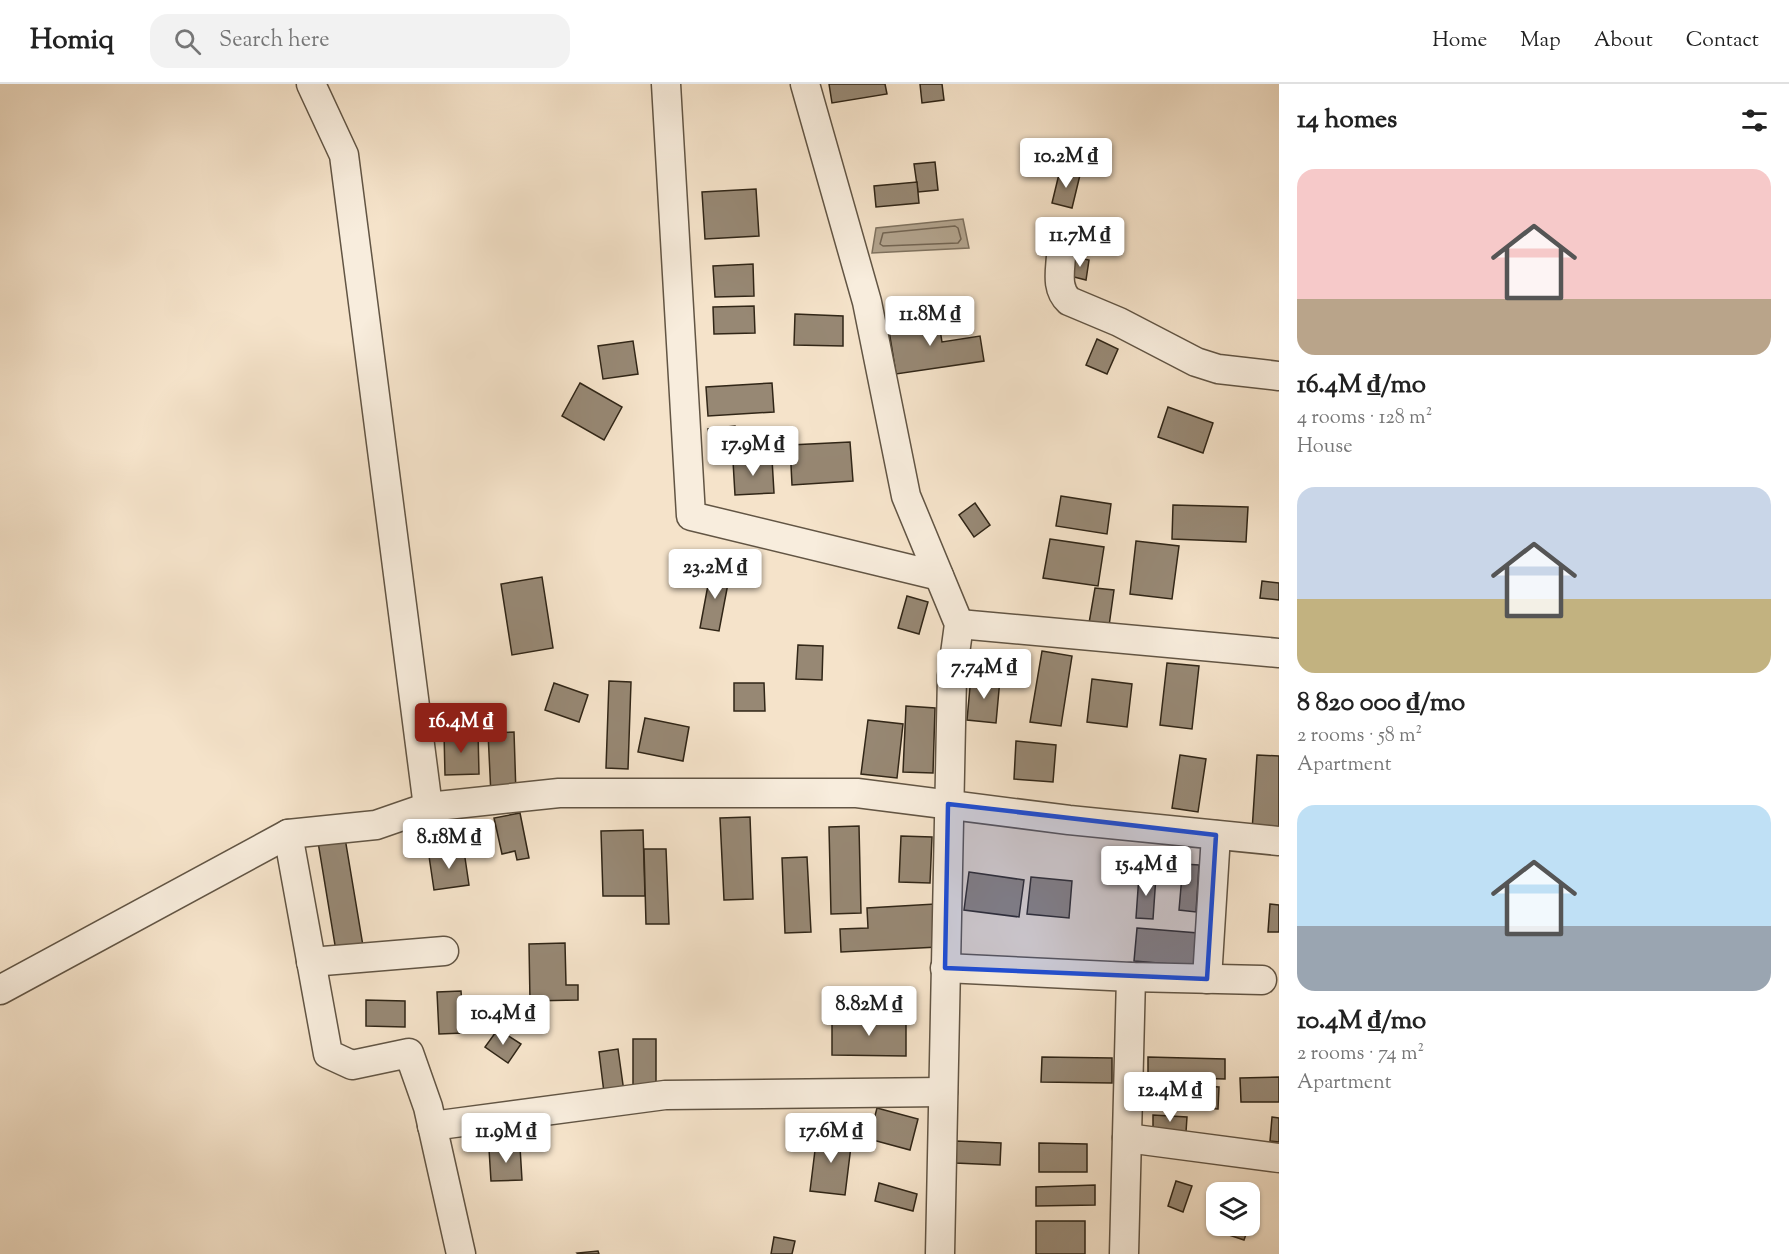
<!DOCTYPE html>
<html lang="en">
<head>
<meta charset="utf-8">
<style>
	:root { --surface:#fff; --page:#f2f2f2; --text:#222; --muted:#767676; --line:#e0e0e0; --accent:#8f2418 }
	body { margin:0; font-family:"Sorts Mill Goudy",serif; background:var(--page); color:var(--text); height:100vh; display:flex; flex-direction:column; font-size:22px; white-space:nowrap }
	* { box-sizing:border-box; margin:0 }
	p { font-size:20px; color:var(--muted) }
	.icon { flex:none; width:33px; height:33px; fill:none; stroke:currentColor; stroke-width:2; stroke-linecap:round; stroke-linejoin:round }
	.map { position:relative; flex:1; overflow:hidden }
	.panel { display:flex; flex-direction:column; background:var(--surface); width:510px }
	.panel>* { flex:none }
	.buttons { position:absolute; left:1206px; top:1098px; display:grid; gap:12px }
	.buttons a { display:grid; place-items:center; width:54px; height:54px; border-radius:12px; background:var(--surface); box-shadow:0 2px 4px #0004; font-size:30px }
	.price { position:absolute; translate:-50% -51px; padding:0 14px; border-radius:6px; background:#fff; color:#222; font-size:20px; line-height:39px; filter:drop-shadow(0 2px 3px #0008) }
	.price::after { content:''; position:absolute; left:50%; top:36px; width:18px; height:14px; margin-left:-9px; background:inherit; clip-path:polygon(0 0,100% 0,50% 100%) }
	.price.active { background:var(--accent); color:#fff }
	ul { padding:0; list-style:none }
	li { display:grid; align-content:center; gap:12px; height:318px; padding:0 18px }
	li span { display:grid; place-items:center; height:186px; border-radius:18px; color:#555 }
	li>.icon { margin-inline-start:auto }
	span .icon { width:108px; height:108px; fill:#fffc; stroke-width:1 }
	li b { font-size:26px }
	h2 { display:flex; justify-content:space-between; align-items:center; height:72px; padding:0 18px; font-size:26px }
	header { display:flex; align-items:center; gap:36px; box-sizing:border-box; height:84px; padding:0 30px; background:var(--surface); border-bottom:2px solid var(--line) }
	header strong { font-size:28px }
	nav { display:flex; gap:33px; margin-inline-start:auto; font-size:21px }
	.search { width:420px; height:54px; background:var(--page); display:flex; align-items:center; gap:15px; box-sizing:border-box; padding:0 21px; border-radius:18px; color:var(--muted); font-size:22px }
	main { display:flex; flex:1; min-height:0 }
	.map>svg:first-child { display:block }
	.water { fill:#b2a38d; stroke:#7e715e; stroke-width:1.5 }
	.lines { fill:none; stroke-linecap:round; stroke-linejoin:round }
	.shore { stroke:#726452; stroke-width:1.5 }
	.building { fill:#978874; stroke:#312617; stroke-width:1.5 }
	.minor-casing { stroke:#625544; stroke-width:31 }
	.minor { stroke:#f8eddd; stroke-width:28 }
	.marked { fill:#1d4ed8; fill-opacity:0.2; stroke:#1d4ed8; stroke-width:4.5; stroke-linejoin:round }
</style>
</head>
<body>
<header>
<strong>Homiq</strong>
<div class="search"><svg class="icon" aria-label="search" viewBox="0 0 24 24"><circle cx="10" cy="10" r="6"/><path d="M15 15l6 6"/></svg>Search here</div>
<nav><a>Home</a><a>Map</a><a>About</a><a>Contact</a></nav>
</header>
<main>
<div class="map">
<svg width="1279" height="1170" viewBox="0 0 1279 1170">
	<rect width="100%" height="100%" fill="#f5e3ca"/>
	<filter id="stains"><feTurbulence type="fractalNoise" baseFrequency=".00333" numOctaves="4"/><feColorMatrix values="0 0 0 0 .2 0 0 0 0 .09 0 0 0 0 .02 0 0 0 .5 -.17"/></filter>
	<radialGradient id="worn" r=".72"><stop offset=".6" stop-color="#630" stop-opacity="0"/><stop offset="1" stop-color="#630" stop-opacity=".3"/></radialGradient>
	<path class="water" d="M963,135l6,29 -97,5 4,-25z"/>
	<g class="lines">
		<path class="shore" d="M955,142l3,2 3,11 -3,4 -75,3 -3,-2 3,-11z"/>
	</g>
	<g class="building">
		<path d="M829,0h56l2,10 -55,9z"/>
		<path d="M920,0h22l2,16 -22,3z"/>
		<path d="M935,78l3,28 -20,2 -4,-28z"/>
		<path d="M1060,86l20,5 -8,33 -20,-5z"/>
		<path d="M917,98l2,21 -43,4 -2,-21z"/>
		<path d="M756,105l3,47 -54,3 -3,-47z"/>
		<path d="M1074,173l15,3 -3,20 -16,-4z"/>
		<path d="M753,180l1,32 -39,1 -2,-31z"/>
		<path d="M754,222l1,27 -41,1 -1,-27z"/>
		<path d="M795,230l48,2v30l-49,-1z"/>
		<path d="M938,233l4,25 38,-6 4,25 -88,13 -8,-50z"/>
		<path d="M1097,255l21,10 -11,25 -21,-9z"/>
		<path d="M633,257l5,33 -35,5 -5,-33z"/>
		<path d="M580,299l42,24 -18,33 -42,-24z"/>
		<path d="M772,299l2,29 -66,4 -2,-29z"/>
		<path d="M1168,323l45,16 -10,30 -45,-16z"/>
		<path d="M735,342l2,20 -26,3 -3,-20z"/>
		<path d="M850,358l3,39 -61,4 -2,-40z"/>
		<path d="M772,375l2,34 -39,2 -2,-34z"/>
		<path d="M1061,412l50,8 -4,30 -51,-8z"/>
		<path d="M975,419l15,22 -16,12 -15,-22z"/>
		<path d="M1173,421l75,2 -2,35 -74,-3z"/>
		<path d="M1050,455l54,8 -6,39 -55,-8z"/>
		<path d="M1136,457l43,5 -7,53 -42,-5z"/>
		<path d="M711,485l19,4 -11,58 -19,-3z"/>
		<path d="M542,493l11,71 -41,7 -11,-71z"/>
		<path d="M1262,497l17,2v17l-19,-2z"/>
		<path d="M1095,504l19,2 -5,36 -20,-3z"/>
		<path d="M907,512l21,6 -9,32 -21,-6z"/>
		<path d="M798,561l25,1 -1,34 -26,-1z"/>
		<path d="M1042,567l30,5 -11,70 -31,-4z"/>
		<path d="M1167,579l32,3 -7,63 -32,-4z"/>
		<path d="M971,592l29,3 -4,44 -29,-3z"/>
		<path d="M1092,595l40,5 -5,43 -40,-5z"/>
		<path d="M609,597l22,1 -3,87 -22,-1z"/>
		<path d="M554,599l34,12 -9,27 -34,-12z"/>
		<path d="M734,599h30l1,28h-31z"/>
		<path d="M906,622l29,2 -2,65 -30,-1z"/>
		<path d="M645,634l44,9 -6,34 -45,-9z"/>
		<path d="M868,636l35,4 -6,54 -36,-4z"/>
		<path d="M478,648l1,42 -34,1 -1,-42z"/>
		<path d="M514,648l2,62 -25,1 -3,-62z"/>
		<path d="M1016,657l40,4 -3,37 -39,-3z"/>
		<path d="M1180,671l26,4 -8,53 -26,-4z"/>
		<path d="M1257,671l22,1v77l-27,-2z"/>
		<path d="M520,729l9,45 -12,2 -2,-9 -13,3 -8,-36z"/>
		<path d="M750,733l3,82 -29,1 -4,-82z"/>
		<path d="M859,742l2,87 -30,1 -2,-87z"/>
		<path d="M643,746l2,66h-42l-2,-65z"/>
		<path d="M901,752l31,1 -2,46 -31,-1z"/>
		<path d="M345,754l18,108 -27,5 -18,-109z"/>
		<path d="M644,765h22l3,75h-23z"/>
		<path d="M464,767l5,34 -35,5 -5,-34z"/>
		<path d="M807,773l4,75 -26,1 -3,-75z"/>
		<path d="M1183,780l16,1 -3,47 -17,-2z"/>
		<path d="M969,788l55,8 -5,37 -55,-7z"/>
		<path d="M1139,791l17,1 -3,43 -17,-1z"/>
		<path d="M1031,793l41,4 -3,37 -42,-4z"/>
		<path d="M935,820l3,43 -97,5 -1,-23 28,-1 -1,-20z"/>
		<path d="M1270,820l9,1v27h-11z"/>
		<path d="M1137,844l61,5 -3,33 -61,-5z"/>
		<path d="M565,859l1,42h12v15l-48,1 -1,-57z"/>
		<path d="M461,907l3,42 -25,1 -2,-42z"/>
		<path d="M366,916l39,1v26l-39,-1z"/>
		<path d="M832,935h74v37l-74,-1z"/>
		<path d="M498,945l23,15 -13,19 -23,-16z"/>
		<path d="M633,955h23v54l-23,1z"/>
		<path d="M618,965l7,50 -20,2 -6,-49z"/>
		<path d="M1042,973l70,1v25l-71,-1z"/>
		<path d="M1148,973l77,2v20l-77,-2z"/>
		<path d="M1279,993v25h-38l-1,-24z"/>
		<path d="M1148,1001l21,1 -1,15 -20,-1z"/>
		<path d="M1189,1001l30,2 -1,22 -30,-2z"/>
		<path d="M877,1024l41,11 -8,31 -41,-11z"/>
		<path d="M1153,1031l34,2 -1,15 -33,-2z"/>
		<path d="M1272,1033l7,1v24l-9,-1z"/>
		<path d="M817,1050l35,4 -7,57 -35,-4z"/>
		<path d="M956,1057l45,2 -1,22 -45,-2z"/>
		<path d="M1039,1059l48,1v28h-48z"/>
		<path d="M520,1063l2,33 -31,1 -2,-32z"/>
		<path d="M1176,1097l16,5 -9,26 -15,-6z"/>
		<path d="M879,1099l38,11 -4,17 -38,-10z"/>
		<path d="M1095,1101v20l-59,1v-19z"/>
		<rect x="1036" y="1137" width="49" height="33"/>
		<path d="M1218,1142h31l-5,14 -27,-9z"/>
		<path d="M774,1153l21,4 -3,13h-21z"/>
		<path d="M598,1167l1,3h-21l-1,-1z"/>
	</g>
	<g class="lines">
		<g class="minor-casing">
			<g id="minor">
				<path d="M311,0l33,71 84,652"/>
				<path d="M666,0l25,432 248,60"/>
				<path d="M805,0l62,218 39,194 53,128 -7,52 -12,578"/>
				<path d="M1061,172c-1,16 -5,33 8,45l50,21 77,40 22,7 61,7"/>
				<path d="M959,540l320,29"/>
				<path d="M288,750l40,220 24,11 57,-12 19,54 33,147"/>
				<path d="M311,878l133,-11"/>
				<path d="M945,884l186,9 131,3"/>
				<path d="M1207,895l9,-144"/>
				<path d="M0,906l288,-156 88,-9 52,-18 131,-14h298l212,27 210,21"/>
				<path d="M432,1042l233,-31 278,-3"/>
				<path d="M1127,1054l152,20"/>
				<path d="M1124,1170l7,-277"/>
			</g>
		</g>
		<use href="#minor" class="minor"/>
	</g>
	<path class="marked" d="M948,720l268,31 -9,144 -262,-11z"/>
	<rect width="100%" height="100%" filter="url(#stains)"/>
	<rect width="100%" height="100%" fill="url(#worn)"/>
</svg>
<div class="buttons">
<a><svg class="icon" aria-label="layers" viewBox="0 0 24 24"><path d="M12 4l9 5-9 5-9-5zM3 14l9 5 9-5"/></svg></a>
</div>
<b class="price" style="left:1066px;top:105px">10.2M ₫</b>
<b class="price" style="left:1080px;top:184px">11.7M ₫</b>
<b class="price" style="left:930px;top:263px">11.8M ₫</b>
<b class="price" style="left:753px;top:393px">17.9M ₫</b>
<b class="price" style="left:715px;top:516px">23.2M ₫</b>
<b class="price" style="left:984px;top:616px">7.74M ₫</b>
<b class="price active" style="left:461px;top:670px">16.4M ₫</b>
<b class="price" style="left:449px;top:786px">8.18M ₫</b>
<b class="price" style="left:1146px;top:813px">15.4M ₫</b>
<b class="price" style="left:869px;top:953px">8.82M ₫</b>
<b class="price" style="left:503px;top:962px">10.4M ₫</b>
<b class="price" style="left:1170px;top:1039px">12.4M ₫</b>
<b class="price" style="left:506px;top:1080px">11.9M ₫</b>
<b class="price" style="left:831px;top:1080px">17.6M ₫</b>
</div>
<section class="panel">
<h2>14 homes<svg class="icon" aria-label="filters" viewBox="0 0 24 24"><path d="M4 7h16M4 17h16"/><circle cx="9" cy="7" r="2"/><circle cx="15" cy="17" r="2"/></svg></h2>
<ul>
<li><span style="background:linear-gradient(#f6c9c9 70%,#b9a48a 0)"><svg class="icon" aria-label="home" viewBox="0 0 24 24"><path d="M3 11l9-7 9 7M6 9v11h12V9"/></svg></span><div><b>16.4M ₫/mo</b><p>4 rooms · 128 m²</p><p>House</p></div></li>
<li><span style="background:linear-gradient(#c9d6e8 60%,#c2b280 0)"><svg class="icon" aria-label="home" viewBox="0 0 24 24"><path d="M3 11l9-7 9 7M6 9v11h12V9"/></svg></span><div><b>8 820 000 ₫/mo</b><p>2 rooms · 58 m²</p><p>Apartment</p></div></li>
<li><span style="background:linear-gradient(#bfe0f5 65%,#9aa5b1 0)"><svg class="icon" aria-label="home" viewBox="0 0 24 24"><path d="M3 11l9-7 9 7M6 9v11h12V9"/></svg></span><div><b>10.4M ₫/mo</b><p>2 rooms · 74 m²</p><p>Apartment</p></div></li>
</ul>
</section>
</main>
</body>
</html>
